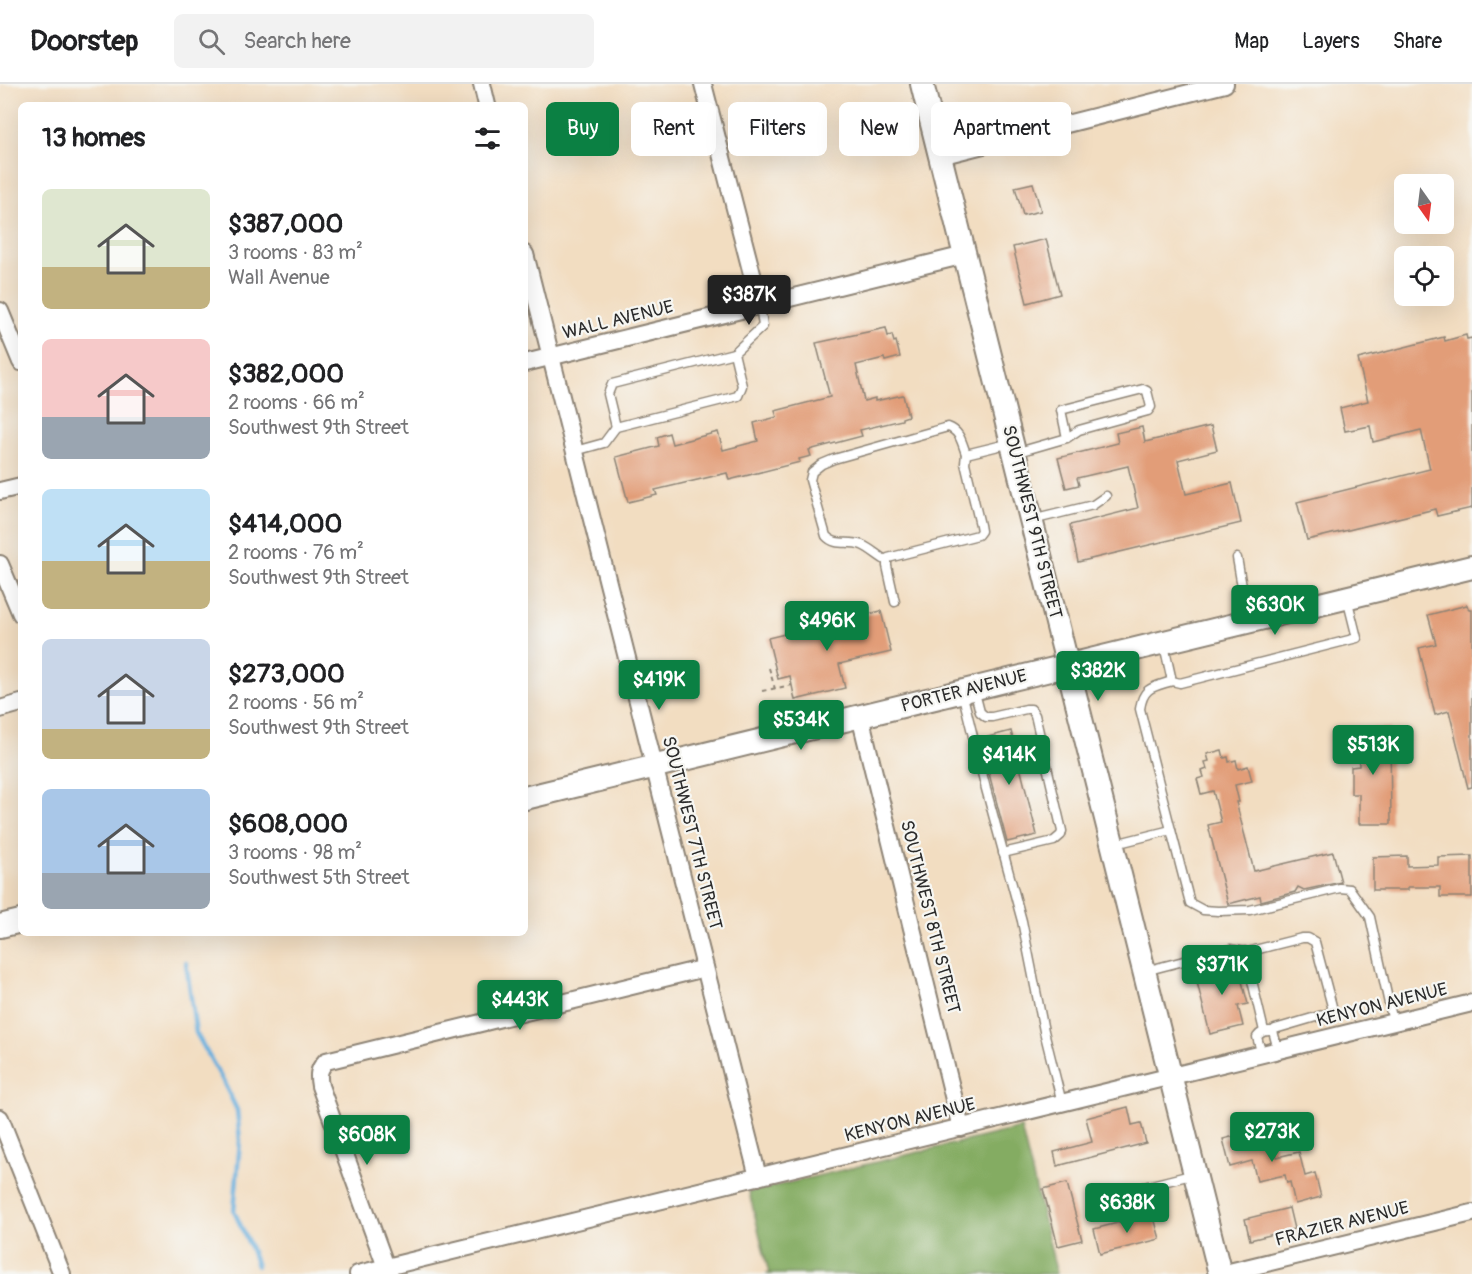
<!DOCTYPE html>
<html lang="en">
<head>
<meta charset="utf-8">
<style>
	:root { --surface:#fff; --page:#f2f2f2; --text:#202124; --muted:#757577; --line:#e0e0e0; --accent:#0b8043 }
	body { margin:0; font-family:Pangolin,sans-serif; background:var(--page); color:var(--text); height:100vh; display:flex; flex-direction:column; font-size:22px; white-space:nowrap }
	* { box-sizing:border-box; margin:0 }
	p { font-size:20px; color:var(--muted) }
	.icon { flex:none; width:33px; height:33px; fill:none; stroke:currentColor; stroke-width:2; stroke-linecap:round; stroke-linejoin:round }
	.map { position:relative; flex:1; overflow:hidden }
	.panel { position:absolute; left:18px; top:18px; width:510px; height:834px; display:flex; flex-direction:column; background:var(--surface); border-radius:9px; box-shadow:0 6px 24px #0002 }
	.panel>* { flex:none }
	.hud { position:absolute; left:546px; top:18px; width:570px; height:54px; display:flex; gap:12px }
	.needle { width:39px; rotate:166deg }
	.tools { position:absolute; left:1394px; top:90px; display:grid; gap:12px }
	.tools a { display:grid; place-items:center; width:60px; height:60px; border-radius:9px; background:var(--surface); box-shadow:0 6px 24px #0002; font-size:30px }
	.price { position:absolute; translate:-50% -51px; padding:0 14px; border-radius:6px; background:var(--accent); color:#fff; font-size:20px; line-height:39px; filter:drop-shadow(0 2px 3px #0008) }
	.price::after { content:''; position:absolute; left:50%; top:36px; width:18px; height:14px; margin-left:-9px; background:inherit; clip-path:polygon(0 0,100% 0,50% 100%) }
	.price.on { background:#222; color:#fff }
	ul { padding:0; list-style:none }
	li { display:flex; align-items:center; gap:18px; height:150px; padding:0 24px }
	li span { display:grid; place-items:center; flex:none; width:168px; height:120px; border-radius:9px; color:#555 }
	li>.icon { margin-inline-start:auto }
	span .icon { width:72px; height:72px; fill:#fffc; stroke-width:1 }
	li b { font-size:26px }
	h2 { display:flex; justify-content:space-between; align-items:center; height:72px; padding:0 24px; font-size:26px }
	.pill { padding:0 21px; border-radius:9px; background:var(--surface); box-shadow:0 6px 24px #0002; font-size:21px; line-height:54px }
	.pill.on { background:var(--accent); color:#fff }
	header { display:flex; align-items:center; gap:36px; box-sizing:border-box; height:84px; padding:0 30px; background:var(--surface); border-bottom:2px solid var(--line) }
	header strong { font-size:28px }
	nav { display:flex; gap:33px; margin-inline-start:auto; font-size:21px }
	.search { width:420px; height:54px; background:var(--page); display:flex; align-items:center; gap:15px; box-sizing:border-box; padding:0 21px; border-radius:9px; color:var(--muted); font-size:22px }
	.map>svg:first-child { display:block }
	.forest { fill:#84ac62; stroke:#586c46; stroke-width:1.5 }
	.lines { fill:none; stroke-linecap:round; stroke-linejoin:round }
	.stream { stroke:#65aedd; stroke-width:4.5 }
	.building { fill:#e29d78 }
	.lane-casing { stroke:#8e8476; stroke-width:11 }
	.street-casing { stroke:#8e8476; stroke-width:20 }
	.secondary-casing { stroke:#8e8476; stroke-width:26 }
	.path { stroke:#8e8476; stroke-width:2; stroke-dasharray:4.5 4.5; stroke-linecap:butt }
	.lane { stroke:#fff; stroke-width:8 }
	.street { stroke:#fff; stroke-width:16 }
	.secondary { stroke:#fff; stroke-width:22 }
	.labels { text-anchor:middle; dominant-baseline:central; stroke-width:4.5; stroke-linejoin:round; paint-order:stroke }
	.street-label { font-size:18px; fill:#2b2b2b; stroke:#f6f6f2 }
</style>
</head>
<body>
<header>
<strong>Doorstep</strong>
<div class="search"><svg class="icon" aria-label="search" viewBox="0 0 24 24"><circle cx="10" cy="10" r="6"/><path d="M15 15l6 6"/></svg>Search here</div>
<nav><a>Map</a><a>Layers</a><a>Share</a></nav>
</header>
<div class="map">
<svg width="1472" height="1190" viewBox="0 0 1472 1190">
	<rect width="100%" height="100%" fill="#f6f6f2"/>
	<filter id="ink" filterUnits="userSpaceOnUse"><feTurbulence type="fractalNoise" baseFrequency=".0167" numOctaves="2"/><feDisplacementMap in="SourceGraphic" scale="12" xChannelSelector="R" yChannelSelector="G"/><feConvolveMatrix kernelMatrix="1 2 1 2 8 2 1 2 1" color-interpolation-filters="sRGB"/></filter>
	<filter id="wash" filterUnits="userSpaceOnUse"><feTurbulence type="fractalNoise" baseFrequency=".008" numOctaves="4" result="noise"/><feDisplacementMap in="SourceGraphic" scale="24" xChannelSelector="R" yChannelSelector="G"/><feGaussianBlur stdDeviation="1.35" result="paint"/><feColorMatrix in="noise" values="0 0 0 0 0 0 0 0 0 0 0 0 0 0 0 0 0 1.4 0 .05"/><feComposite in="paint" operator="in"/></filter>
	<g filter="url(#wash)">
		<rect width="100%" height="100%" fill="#f2ddc1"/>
		<path class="forest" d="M1021,1044l36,146h-291l3,-1 -20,-81z"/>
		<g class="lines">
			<path class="stream" d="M186,879l10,70 26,46 15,31 3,31 -6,70 15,33 8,22"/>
		</g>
		<g id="blocks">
			<g class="building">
				<path d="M1033,99l8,28 -18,4 -8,-28z"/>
				<path d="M1046,155l14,55 -33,9 -14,-56z"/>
				<path d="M886,244l2,8 4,-1 2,7 2,-1 4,16 -15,4 -1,-3 -28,7 8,36 11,-3v3l28,-6 5,21 -6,2v2l-42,10 2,6 -53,14 2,6 -12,3 1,3 -71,18 -2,-7 -72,17 2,5 -29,7 -12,-45 43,-11 -2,-9 12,-4 3,11 46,-12 5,18 35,-9 -4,-18 23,-6 -2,-6 55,-14 -14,-54z"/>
				<path d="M1466,251l1,4 5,-1v170l-35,8 -2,-7 -128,31 -10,-38 133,-33 -9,-39 -48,12 -3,-16 -25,5 -5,-23 28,-7 -10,-42 86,-22 1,4z"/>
				<path d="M1211,342l6,24 -39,10 8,34 46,-11 9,40 -163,39 -8,-37 68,-17 -10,-42 -51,12 2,7 -13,3 -8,-30 60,-15 -2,-10 26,-6 3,15z"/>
				<path d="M1467,521l2,5h3v177l-4,1 -19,-77 -14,4 -16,-67 17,-4 -8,-29z"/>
				<path d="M881,527l10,41 -52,12 6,24 -50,12 -5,-24 -12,3 -10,-41z"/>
				<path d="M1358,644h32l1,96h-32v-30h-8v-27l8,-1z"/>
				<path d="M1011,647l26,104 -30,7 -27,-103z"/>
				<path d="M1222,666l2,8 4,-1 1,5 7,-2 2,9 10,-3 4,15 -17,4 4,17h-3l18,69 79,-19 8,30 -37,8 -6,-3 -3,5 -34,9 -1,-5 -32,8 -20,-79 13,-3 -8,-31 -12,3 -4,-15 7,-2 -2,-6 5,-2 -2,-7 4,-1 -2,-7z"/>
				<path d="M1407,772v10l31,-1v-8l34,-1v41h-32v-10h-32v3h-35v-33z"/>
				<path d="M1229,877l1,3 7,-1 11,41 -10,2 5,20 -33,8 -16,-64z"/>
				<path d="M1128,1023l4,18 9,-2 5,20 -89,23 -3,-14 38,-10 -6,-24z"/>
				<path d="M1270,1043l7,30 22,-5 6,24 10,-3 6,24 -26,7 -5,-22 -3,1 -2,-8 -28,6 -5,-20 -22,6 -7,-28z"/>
				<path d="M1067,1099l15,57 -24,6 -15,-57z"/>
				<path d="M1289,1124l5,21 -44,11 -5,-21z"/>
				<path d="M1153,1130l7,25 -60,15 -6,-25z"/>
			</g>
		</g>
	</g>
	<g filter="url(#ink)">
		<use href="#blocks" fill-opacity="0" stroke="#8e8476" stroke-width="1.5"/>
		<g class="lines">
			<g class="lane-casing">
				<g id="lane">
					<path d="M616,343l-8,-33 4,-10 122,-31"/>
					<path d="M575,367l29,-8 12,-16 122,-31 4,-10 -8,-33 29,-27 -3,-21"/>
					<path d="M1015,369l52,-15 12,-8 69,-19 3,-4 -4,-16 -4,-2 -82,21 6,28"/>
					<path d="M1032,436l61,-15 13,-9"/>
					<path d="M1237,474c4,20 5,43 18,59"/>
					<path d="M887,477c-9,-5 -16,-12 -25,-16 -14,-5 -26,2 -36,-9l-16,-56 2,-8 10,-8 12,-5 114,-32c12,4 14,16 18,27"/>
					<path d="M895,518l-8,-36v-5l1,-3 90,-23 3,-4 -1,-6 -15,-62 1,-9 45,-11"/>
					<path d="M1164,561l8,36 8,2 177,-45 -10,-40"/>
					<path d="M974,605l6,23 6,5h6l34,-8h5l4,6 27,116 -1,4 -7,6 -51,12"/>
					<path d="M962,608l24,97 36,132 22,110 18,72"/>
					<path d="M1171,746l19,73 13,7 15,1 32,-1 90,-22 10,1 20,28 23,105"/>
					<path d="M1115,760l56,-14 -31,-121c3,-22 13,-22 32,-28"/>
					<path d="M1245,867l19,80"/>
					<path d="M1145,887l85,-22 17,3 55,-14h6l7,4 18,68 -2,2 -5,2 -51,15 -2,2 5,19"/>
					<path d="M1262,971l-5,-18c4,-5 7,-6 13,-6"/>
					<path d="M1092,1116l103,-26"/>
				</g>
			</g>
			<g class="street-casing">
				<g id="street">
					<path d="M482,0l5,21"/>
					<path d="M703,0l57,221"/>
					<path d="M940,72l285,-72"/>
					<path d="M525,170l233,923"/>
					<path d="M0,227l21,51"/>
					<path d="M525,279l440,-108"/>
					<path d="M0,407l21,-5"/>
					<path d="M0,480l21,50"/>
					<path d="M0,625l21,-6"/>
					<path d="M860,632l101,412"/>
					<path d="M0,1034l62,156"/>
					<path d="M386,1183l-66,-181c-2,-11 -2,-16 6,-25l379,-93"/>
					<path d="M358,1190l1114,-271"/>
					<path d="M1221,1190l251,-61"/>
				</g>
			</g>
			<g class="secondary-casing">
				<g id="secondary">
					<path d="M922,0l298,1190"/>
					<path d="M525,714l947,-231"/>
					<path d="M0,842l21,-5"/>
				</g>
			</g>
			<g class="path">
				<path d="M769,584l6,21"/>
				<path d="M762,607l30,-6"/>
			</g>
			<use href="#lane" class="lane"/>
			<use href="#street" class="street"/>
			<use href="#secondary" class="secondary"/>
		</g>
	</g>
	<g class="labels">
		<g class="street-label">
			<text transform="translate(618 236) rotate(-14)">WALL AVENUE</text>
			<text transform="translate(1032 438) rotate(76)">SOUTHWEST 9TH STREET</text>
			<text transform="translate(964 607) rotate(-14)">PORTER AVENUE</text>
			<text transform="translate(692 749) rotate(76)">SOUTHWEST 7TH STREET</text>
			<text transform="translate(930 833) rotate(76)">SOUTHWEST 8TH STREET</text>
			<text transform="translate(1382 921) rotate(-14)">KENYON AVENUE</text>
			<text transform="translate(910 1036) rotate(-14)">KENYON AVENUE</text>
			<text transform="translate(1342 1140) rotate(-14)">FRAZIER AVENUE</text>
		</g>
	</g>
</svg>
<div class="tools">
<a><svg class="needle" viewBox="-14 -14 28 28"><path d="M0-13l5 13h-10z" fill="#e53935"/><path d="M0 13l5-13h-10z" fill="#757577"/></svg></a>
<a><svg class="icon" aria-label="locate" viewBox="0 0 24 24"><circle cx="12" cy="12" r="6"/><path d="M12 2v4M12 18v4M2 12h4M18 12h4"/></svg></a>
</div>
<b class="price on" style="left:749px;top:242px">$387K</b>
<b class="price" style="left:1275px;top:552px">$630K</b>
<b class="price" style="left:827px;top:568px">$496K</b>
<b class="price" style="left:1098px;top:618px">$382K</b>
<b class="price" style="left:659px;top:627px">$419K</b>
<b class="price" style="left:801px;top:667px">$534K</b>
<b class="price" style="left:1373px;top:692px">$513K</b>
<b class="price" style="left:1009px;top:702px">$414K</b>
<b class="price" style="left:1222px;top:912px">$371K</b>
<b class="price" style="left:520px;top:947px">$443K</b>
<b class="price" style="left:1272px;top:1079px">$273K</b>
<b class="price" style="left:367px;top:1082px">$608K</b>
<b class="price" style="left:1127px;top:1150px">$638K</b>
<div class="hud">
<a class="pill on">Buy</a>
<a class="pill">Rent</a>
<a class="pill">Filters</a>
<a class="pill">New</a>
<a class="pill">Apartment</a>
</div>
<section class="panel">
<h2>13 homes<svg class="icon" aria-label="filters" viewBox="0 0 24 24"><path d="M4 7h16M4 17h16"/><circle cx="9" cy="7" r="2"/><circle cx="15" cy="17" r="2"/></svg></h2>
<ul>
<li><span style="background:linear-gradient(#dfe7d0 65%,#c2b280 0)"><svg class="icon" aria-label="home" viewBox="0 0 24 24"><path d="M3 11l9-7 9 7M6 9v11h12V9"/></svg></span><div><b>$387,000</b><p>3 rooms · 83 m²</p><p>Wall Avenue</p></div></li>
<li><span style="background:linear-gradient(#f6c9c9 65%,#9aa5b1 0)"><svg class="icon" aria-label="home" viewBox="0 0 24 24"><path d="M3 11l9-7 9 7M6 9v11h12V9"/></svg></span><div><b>$382,000</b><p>2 rooms · 66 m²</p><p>Southwest 9th Street</p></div></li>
<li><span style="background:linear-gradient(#bfe0f5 60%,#c2b280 0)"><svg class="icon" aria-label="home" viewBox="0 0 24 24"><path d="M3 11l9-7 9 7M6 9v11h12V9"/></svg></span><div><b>$414,000</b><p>2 rooms · 76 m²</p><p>Southwest 9th Street</p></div></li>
<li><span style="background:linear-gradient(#c9d6e8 75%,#c2b280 0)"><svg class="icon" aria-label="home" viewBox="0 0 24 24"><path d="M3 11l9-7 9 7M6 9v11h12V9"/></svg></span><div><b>$273,000</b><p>2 rooms · 56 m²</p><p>Southwest 9th Street</p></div></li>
<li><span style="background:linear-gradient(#a9c7e8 70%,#9aa5b1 0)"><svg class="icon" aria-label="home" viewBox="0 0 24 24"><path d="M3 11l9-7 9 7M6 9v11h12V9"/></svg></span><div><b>$608,000</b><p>3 rooms · 98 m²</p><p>Southwest 5th Street</p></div></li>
</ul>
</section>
</div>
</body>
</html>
